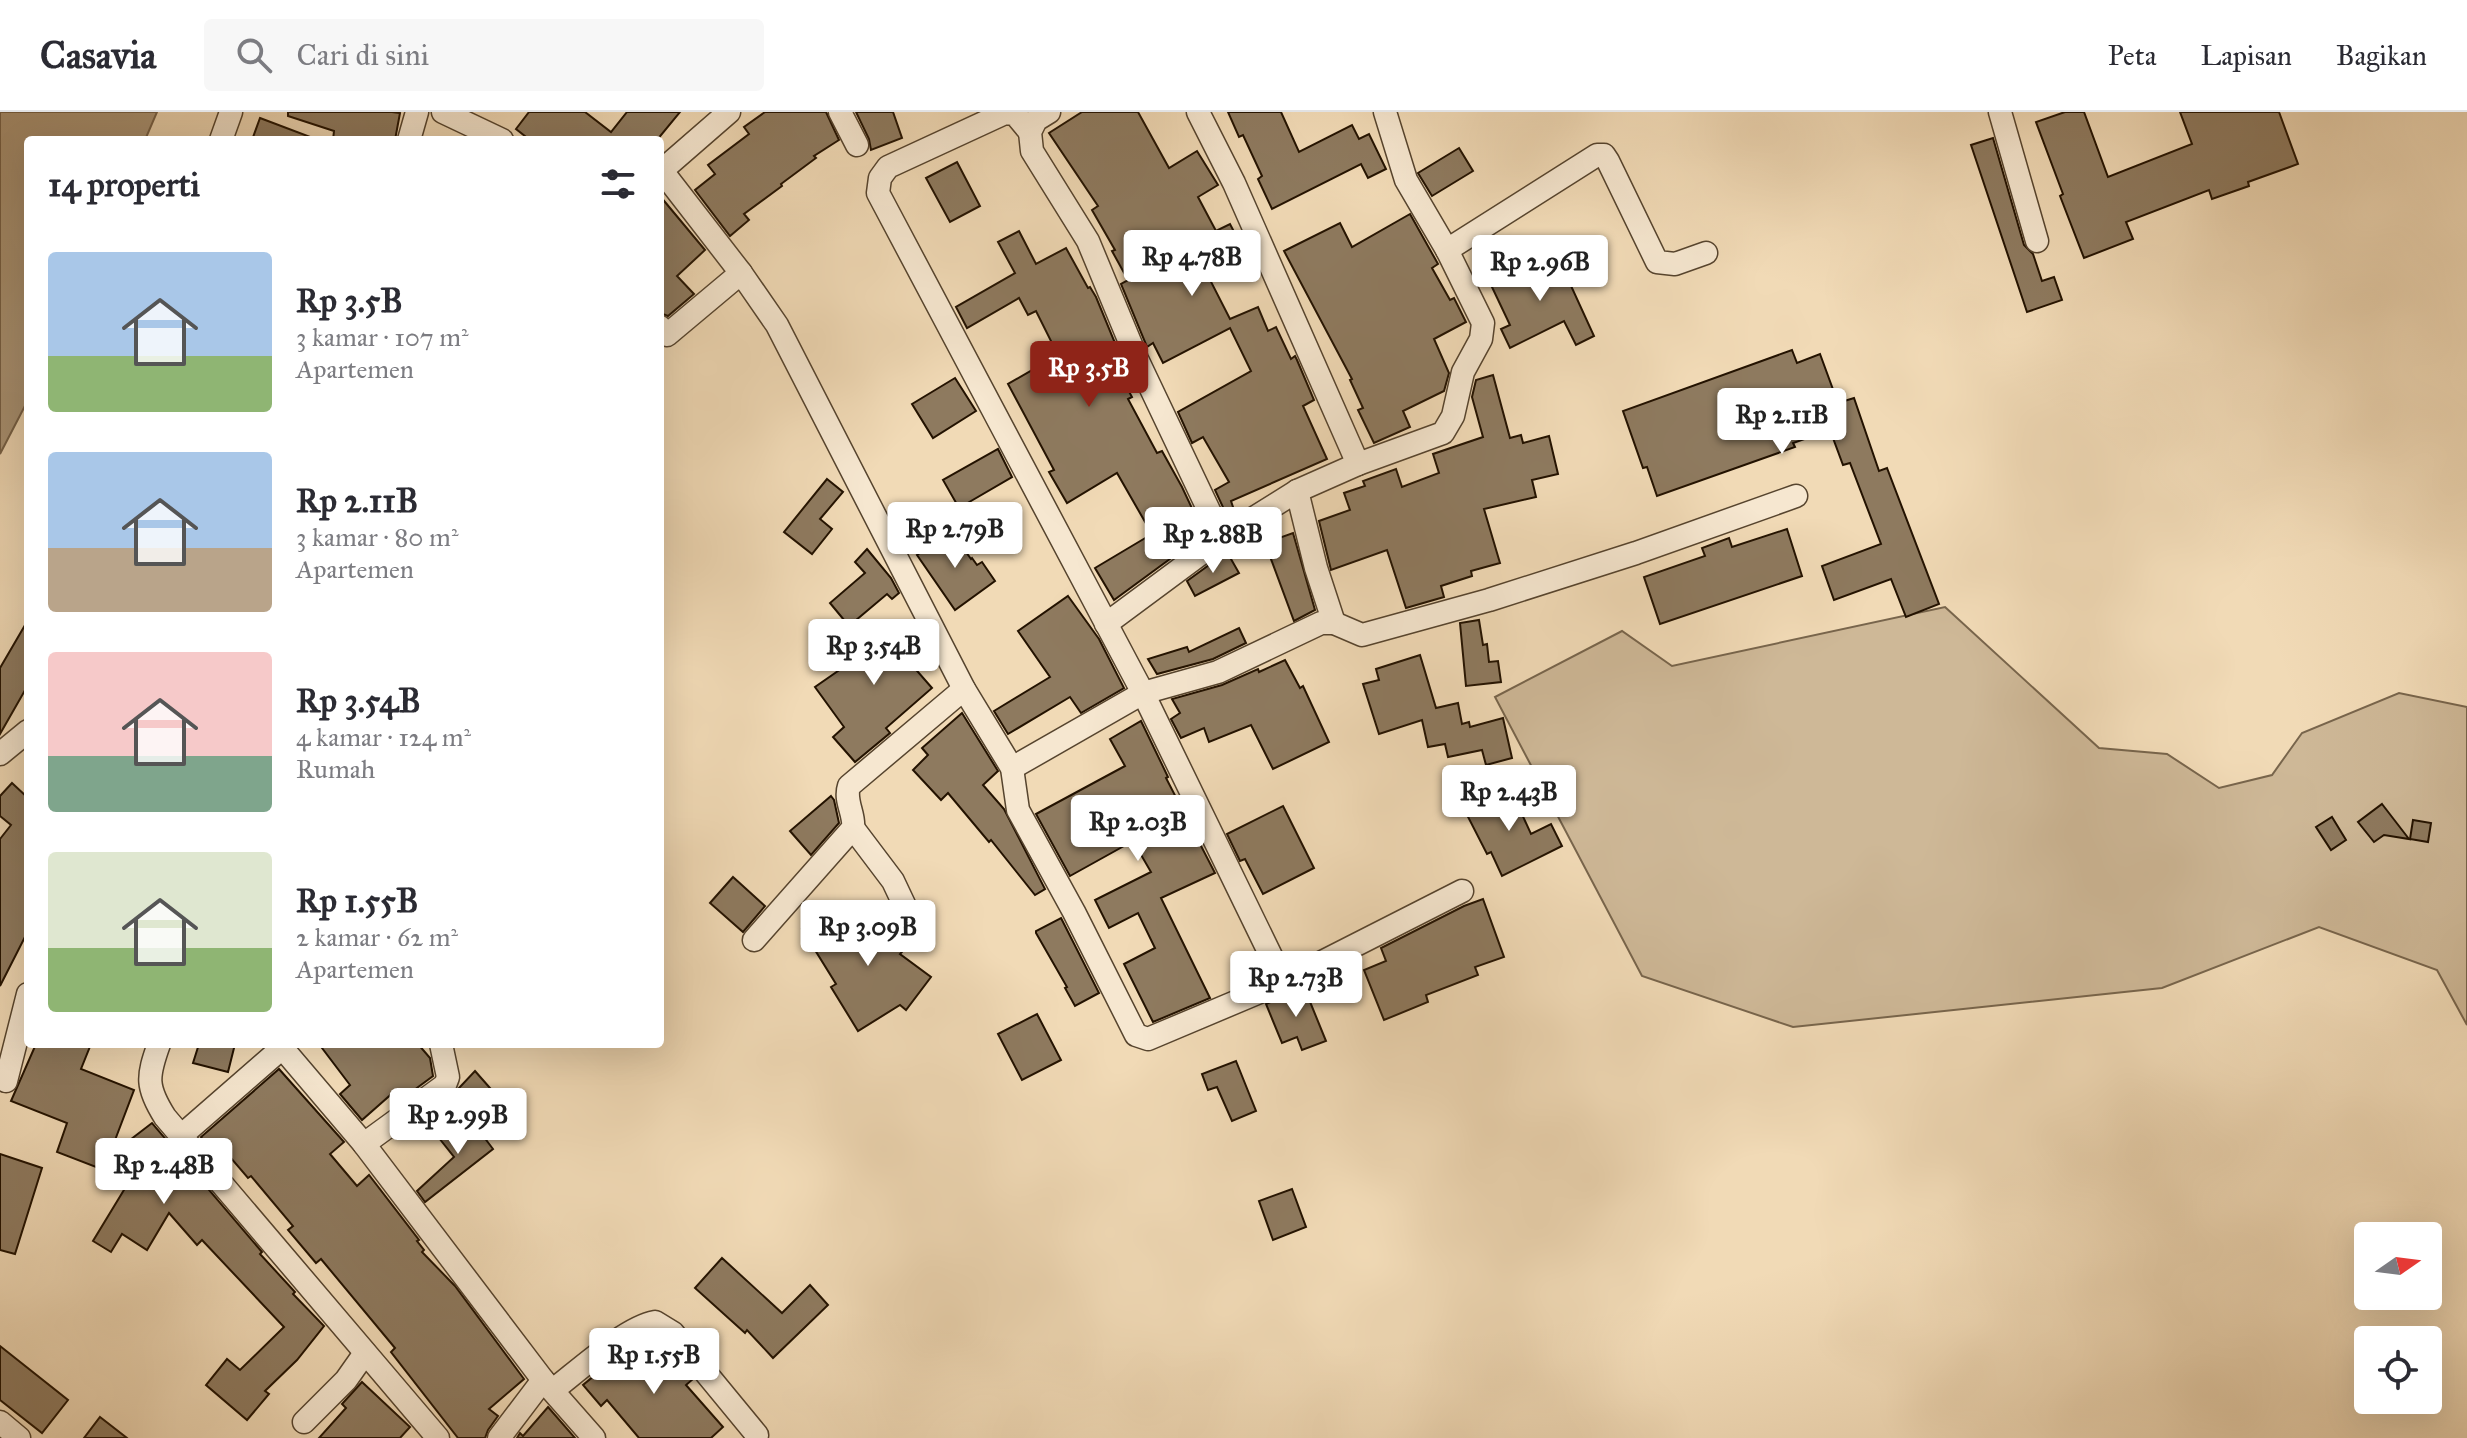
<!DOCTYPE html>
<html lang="id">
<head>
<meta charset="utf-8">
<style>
	:root { --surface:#fff; --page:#f7f7f7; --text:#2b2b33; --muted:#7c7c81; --line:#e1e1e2; --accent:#8f2418 }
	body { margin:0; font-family:"IM FELL Great Primer",serif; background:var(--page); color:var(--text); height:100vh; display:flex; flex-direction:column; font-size:30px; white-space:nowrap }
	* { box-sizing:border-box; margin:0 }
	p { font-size:26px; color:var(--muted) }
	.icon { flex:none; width:44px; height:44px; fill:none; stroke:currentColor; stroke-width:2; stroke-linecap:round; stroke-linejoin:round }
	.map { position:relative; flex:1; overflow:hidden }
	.sheet { position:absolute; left:24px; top:24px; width:640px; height:912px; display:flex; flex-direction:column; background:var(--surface); border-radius:8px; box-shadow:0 8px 32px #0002 }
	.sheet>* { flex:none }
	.needle { width:52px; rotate:76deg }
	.controls { position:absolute; left:2354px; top:1110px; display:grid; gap:16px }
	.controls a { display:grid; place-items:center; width:88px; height:88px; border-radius:8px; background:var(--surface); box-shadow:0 8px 32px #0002; font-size:40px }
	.price { position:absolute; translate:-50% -68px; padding:0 18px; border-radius:8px; background:#fff; color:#222; font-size:26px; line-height:52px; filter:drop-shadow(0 2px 4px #0008) }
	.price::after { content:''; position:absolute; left:50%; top:48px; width:24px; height:18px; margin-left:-12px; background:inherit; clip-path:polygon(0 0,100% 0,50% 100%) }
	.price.selected { background:var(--accent); color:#fff }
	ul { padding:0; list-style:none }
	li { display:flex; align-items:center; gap:24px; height:200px; padding:0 24px }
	li span { display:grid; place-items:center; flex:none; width:224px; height:160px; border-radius:8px; color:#555 }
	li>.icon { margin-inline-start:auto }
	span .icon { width:96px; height:96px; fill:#fffc; stroke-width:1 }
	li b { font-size:34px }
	h2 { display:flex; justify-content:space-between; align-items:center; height:96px; padding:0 24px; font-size:34px }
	header { display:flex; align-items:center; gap:48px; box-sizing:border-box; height:112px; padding:0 40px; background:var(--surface); border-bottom:2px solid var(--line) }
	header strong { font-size:38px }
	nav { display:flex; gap:44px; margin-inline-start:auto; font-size:28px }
	.search { width:560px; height:72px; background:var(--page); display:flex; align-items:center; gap:20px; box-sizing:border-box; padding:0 28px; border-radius:8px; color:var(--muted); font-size:30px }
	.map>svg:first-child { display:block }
	.green { fill:#ceb897; stroke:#78654c; stroke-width:2 }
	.water { fill:#ab9678; stroke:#756148; stroke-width:2 }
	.building { fill:#8e7a5f; stroke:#231200; stroke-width:2 }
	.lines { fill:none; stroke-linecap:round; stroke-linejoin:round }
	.minor-casing { stroke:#56442e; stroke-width:25 }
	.minor { stroke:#f6e7d0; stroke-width:22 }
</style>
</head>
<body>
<header>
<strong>Casavia</strong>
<div class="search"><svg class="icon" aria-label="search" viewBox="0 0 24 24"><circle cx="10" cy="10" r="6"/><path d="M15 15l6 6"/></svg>Cari di sini</div>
<nav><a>Peta</a><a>Lapisan</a><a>Bagikan</a></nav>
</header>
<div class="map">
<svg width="2467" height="1326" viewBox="0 0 2467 1326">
	<rect width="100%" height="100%" fill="#f1dab6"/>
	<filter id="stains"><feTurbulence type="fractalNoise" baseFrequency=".0025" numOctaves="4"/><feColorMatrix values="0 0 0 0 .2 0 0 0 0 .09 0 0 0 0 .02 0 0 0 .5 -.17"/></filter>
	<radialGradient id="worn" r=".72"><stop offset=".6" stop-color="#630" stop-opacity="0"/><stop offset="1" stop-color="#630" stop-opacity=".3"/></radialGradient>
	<path class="green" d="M1945,495l154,141 68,6 52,34 53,-13 30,-42 97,-40 68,14v318l-30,-55 -118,-43 -157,61 -369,39 -151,-51 -147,-279 127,-66 50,35z"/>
	<path class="water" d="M0,0h157l-12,28h-117v260l-28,54z"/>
	<g class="building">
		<path d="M288,0h104l8,1 -5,27h-62l1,-9 -46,-15z"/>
		<path d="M529,0h56l26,20 16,-20h53l-23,28h-127l-14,-11z"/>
		<path d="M765,0h61l13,28 -25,16 2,2 -35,26 1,2 -38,28 5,6 -19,16 -35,-46 20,-16 -7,-9 41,-31 -5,-7z"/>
		<path d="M856,0h37l9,26 -31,12 -2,-11z"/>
		<path d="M1082,0h56l31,56 28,-17 21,34 -20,12 18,34 14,-7 12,23 -37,20 2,7 23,45 28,-12 10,24 8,-4 15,32 4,-3 2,4 17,40 -11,6 24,53 -96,42 4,12 -7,5 -13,-28 14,-8 -26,-45 -11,6 -14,-31 73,-41 -21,-43 -67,35 -10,-20 -6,4 -26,-63 7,-4 -16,-29 3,-1 -23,-40 6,-4 -49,-73z"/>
		<path d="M1228,0h53l18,40 53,-27 7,14 10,-5 17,35 -18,9 -7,-14 -89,45 -14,-30 4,-3 -19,-41 -4,2z"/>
		<path d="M2065,0h19l24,65 84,-33 -12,-32h99l19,52 -50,18 1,4 -37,13 -3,-9 -83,32 7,17 -49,19 -24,-62 3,-2 -27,-72z"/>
		<path d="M260,6l53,20 -1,2h-60z"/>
		<path d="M1993,26l31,107 9,9 9,27 12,-4 8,23 -35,12 -56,-167z"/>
		<path d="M1459,36l14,23 -41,25 -14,-23z"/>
		<path d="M957,50l23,44 -30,16 -24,-44z"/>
		<path d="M660,84l45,54 -28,26 17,18 -26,22 -8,-3z"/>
		<path d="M1410,102l28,50 -6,4 18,32 4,-2 12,24 -32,17 15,34 -5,18 -41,20 7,16 -36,16 -16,-33 5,-2 -13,-28 2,-1 -68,-128 56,-28 12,24z"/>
		<path d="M1019,119l17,33 30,-16 22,40 2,-1 6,10 26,63 -8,4 18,33 -4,2 29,54 5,-2 20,36 22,47 -90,66 -19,-32 57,-34 -35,-61 -50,30 -18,-31 5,-2 -46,-86 50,-29 -22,-44 -8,4 -9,-17 -52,30 -11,-21 59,-34 -17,-31z"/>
		<path d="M1556,141l38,83 -18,9 -12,-24 -54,27 -9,-19 9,-4 -19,-40z"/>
		<path d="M1792,238l5,13 23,-9 18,49 16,-5 25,73 8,-3 52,136 -33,13 -15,-38 -57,21 -12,-34 59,-22 -31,-81 -7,2 -13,-35 -37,13 2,4 -138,49 -10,-29 -4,1 -20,-57z"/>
		<path d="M1493,263l17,63 11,-3 2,8 26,-7 9,38 -26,6 4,17 -52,12 16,54 -29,8 1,5 -31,10 3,11 -38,11 -19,-58 -56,20 -12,-49 31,-11 -6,-17 21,-7 -2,-5 33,-12 6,18 37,-14 -6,-19 50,-17 -11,-40 4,-17z"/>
		<path d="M955,266l21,33 -43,27 -21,-34z"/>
		<path d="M998,337l14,28 -53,31 -16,-28z"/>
		<path d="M827,367l16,13 -23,27 12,10 -20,25 -28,-22z"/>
		<path d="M1787,417l15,47 -142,48 -16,-47 61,-21 -3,-8 27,-10 3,9z"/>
		<path d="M951,419l20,28 1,-1 5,7 5,-3 13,19 -40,29 -38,-55z"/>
		<path d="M1293,421l22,77 -21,11 -29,-78z"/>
		<path d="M867,437l24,29 8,15 -7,6 -5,-5 -38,32 -19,-23 35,-30 -10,-11z"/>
		<path d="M1227,440l12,21 -44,23 -8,-15z"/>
		<path d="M1068,484l31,43 25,49 -43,25 -11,-16 -62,37 -14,-23 56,-34 -32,-46z"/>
		<path d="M28,508v65l-28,49v-66z"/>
		<path d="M1479,508l4,25 4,-1 2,18 9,-1 3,21 -35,4 -6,-63z"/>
		<path d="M914,509l15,30 -18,13 21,24 -46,40 4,5 -35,29 -22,-25 11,-10 -29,-40 33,-23 -7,-11 14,-10 -7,-10 15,-11 18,24z"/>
		<path d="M1239,516l7,15 -33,16 -56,15 -9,-15 39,-12 2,5z"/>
		<path d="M1420,543l16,53 22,-5 4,21 7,-2 1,5 33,-9 9,40 -26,7 -4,-15 -34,7 -3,-13 -17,3 -6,-27 -43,14 -16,-50 16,-4 -3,-11z"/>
		<path d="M1285,548l15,28 3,-2 26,56 -56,27 -22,-44 -42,17 -5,-14 -23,10 -10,-19 9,-6 -8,-14 50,-14 36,-16 1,3z"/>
		<path d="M962,601l36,58 -15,14 21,24 41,80 -10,6 -44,-55 -2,2 -41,-49 -7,7 -28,-30 15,-15 -6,-7z"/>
		<path d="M1141,609l27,56 -2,1 49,95 -54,25 49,100 -57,24 -29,-58 31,-16 -17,-35 -29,15 -14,-28 56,-28 -18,-31 -63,35 -34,-62 89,-48 -15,-27z"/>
		<path d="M12,671l16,15v133l-28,55v-147l11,-14 -11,-9v-20z"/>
		<path d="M1510,676l21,46 20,-10 11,22 -60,30 -11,-24 -4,2 -23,-45z"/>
		<path d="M831,684l3,4 5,23 -28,32 -21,-24z"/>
		<path d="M2382,692l27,35 -25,-4 -10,7 -16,-20z"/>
		<path d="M1283,694l31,62 -51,26 -18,-35 -5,2 -13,-27z"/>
		<path d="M2332,705l14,23 -15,10 -15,-23z"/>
		<path d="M2413,708l18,3 -3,19 -18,-3z"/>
		<path d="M733,765l32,29 -22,26 -33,-29z"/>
		<path d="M1483,787l21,58 -29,10 3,8 -52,20 2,7 -44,18 -20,-50 22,-9 -5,-13 83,-42z"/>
		<path d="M880,800l21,19 8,13 -9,10 31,23 -25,33 -6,-5 -42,26 -27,-44 5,-3 -34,-55 25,-16 22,35z"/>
		<path d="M1061,806l38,75 -24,13 -10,-18 2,-1 -31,-54v-2z"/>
		<path d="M1304,875l22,54 -24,9 -5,-13 -15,6 -16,-39z"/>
		<path d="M1037,902l24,46 -39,20 -24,-46z"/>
		<path d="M36,932h55l-10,25 53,21 -25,66 43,-33 110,129 -2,2 35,38 -2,2 31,32 -27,34 -32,31 4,3 -22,26 -41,-35 21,-26 13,11 44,-43 -82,-87 -5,5 -28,-32 -22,37 -25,-16 -11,18 -18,-11 37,-61 -73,-28 10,-29 -56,-22z"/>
		<path d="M199,932h36l-7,28 -35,-9z"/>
		<path d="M319,932h99l12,14 3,18 -31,23 -7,-8 -33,29 -22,-26 10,-9z"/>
		<path d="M1236,949l20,50 -24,10 -15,-34 -9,3 -6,-16z"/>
		<path d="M279,957l65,73 -14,12 27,32 12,-11 50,65 -2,1 7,9 -2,2 33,34 69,93 -35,30 9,7 -10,14 -3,8h-27l-67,-86 4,-4 -74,-89 -5,4 -28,-33 5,-4 -42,-50 -3,2 -23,-27 -8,6 -16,-20z"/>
		<path d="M475,959l22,25 -17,16 -21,-24z"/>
		<path d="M468,1004l25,33 -68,53 -8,-11 37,-34 -15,-19z"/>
		<path d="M0,1042l42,14 -27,86 -15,-4z"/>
		<path d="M1292,1077l14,38 -33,13 -14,-39z"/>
		<path d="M722,1146l60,55 28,-28 18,20 -55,53 -26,-28 -2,3 -50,-45z"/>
		<path d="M654,1226l10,6 29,35 -7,6 37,42 -12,11h-72l-32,-38 -6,6 -18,-21 33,-27 6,8z"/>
		<path d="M0,1234l68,54 -26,33 -42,-33z"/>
		<path d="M362,1270l48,45 -10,11h-81l27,-30 -4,-4z"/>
		<path d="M548,1295l27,31h-58l3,-5 3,3z"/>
		<path d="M100,1305l27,21h-43z"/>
	</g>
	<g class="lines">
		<g class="minor-casing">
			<g id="minor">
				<path d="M443,0l59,28"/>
				<path d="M840,0l17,33"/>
				<path d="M1049,0l-13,8 -6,12 2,19 56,90 49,118 85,179"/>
				<path d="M1198,0l36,71 124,281"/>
				<path d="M2000,0l37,129"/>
				<path d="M1030,20l-15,-18 -10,-1 -117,54 -8,11 -2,15 265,500 129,265 9,25 181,-92"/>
				<path d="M221,28l10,-28"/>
				<path d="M409,28l8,-28"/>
				<path d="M662,59l79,102 36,52 187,364 48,79 6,42 56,102 62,123 12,4 133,-56"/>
				<path d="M660,60l69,-60"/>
				<path d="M1447,138l150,-95h7l4,6 49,101 18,2 31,-11"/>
				<path d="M660,215l7,8 74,-62"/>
				<path d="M1297,379l19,77 18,55"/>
				<path d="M1106,512l116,-86 75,-47 61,-27 85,-31 10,-17 10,-44 18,-33 2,-16 -36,-73 -41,-70 -21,-68"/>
				<path d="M0,642l28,-23"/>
				<path d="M1012,656l131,-75 75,-21 103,-49h13l28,12 127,-35 147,-47 160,-57"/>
				<path d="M853,716l40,53 25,53"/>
				<path d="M754,828l99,-112c2,-14 -9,-27 -4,-42l115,-97"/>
				<path d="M159,932c-12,33 -13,43 6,73l273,321"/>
				<path d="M279,932l85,100 179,236 51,58"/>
				<path d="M6,969l22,-87"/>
				<path d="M181,1024l101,-88"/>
				<path d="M364,1032l81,-59 3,-8 -7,-33"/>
				<path d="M553,1278c25,-19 73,-63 102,-68l18,11 84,102"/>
				<path d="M0,1310l19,16"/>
				<path d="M304,1310l42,-42 19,-27"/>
				<path d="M499,1326l44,-58"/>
			</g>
		</g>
		<use href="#minor" class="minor"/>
	</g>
	<rect width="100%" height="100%" filter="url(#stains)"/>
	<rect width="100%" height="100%" fill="url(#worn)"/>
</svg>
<div class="controls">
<a><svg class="needle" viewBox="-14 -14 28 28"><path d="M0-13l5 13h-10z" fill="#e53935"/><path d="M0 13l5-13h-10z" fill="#7c7c81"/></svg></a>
<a><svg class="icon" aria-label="locate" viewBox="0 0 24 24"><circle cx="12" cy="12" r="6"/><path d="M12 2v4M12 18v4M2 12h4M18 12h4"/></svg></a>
</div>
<b class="price" style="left:1192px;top:186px">Rp 4.78B</b>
<b class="price" style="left:1540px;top:191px">Rp 2.96B</b>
<b class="price selected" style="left:1089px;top:297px">Rp 3.5B</b>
<b class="price" style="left:1782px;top:344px">Rp 2.11B</b>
<b class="price" style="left:955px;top:458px">Rp 2.79B</b>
<b class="price" style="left:1213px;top:463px">Rp 2.88B</b>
<b class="price" style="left:874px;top:575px">Rp 3.54B</b>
<b class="price" style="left:1509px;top:721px">Rp 2.43B</b>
<b class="price" style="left:1138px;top:751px">Rp 2.03B</b>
<b class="price" style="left:868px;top:856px">Rp 3.09B</b>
<b class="price" style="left:1296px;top:907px">Rp 2.73B</b>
<b class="price" style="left:458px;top:1044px">Rp 2.99B</b>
<b class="price" style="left:164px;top:1094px">Rp 2.48B</b>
<b class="price" style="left:654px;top:1284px">Rp 1.55B</b>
<section class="sheet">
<h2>14 properti<svg class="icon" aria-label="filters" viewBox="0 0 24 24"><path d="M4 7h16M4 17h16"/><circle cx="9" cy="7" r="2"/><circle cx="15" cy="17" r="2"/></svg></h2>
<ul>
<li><span style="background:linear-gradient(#a9c7e8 65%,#8fb573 0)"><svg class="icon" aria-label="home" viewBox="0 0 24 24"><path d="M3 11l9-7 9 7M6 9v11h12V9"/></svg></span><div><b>Rp 3.5B</b><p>3 kamar · 107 m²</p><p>Apartemen</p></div></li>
<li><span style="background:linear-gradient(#a9c7e8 60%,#b9a48a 0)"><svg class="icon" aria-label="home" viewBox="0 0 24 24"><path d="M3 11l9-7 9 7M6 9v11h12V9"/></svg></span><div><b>Rp 2.11B</b><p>3 kamar · 80 m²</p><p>Apartemen</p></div></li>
<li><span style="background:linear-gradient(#f6c9c9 65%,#7fa58c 0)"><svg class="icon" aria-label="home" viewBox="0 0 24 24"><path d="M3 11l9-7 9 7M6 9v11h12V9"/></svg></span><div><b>Rp 3.54B</b><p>4 kamar · 124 m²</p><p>Rumah</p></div></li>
<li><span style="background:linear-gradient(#dfe7d0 60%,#8fb573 0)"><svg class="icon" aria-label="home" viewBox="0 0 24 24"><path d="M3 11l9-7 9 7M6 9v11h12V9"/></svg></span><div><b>Rp 1.55B</b><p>2 kamar · 62 m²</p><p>Apartemen</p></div></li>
</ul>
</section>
</div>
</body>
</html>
